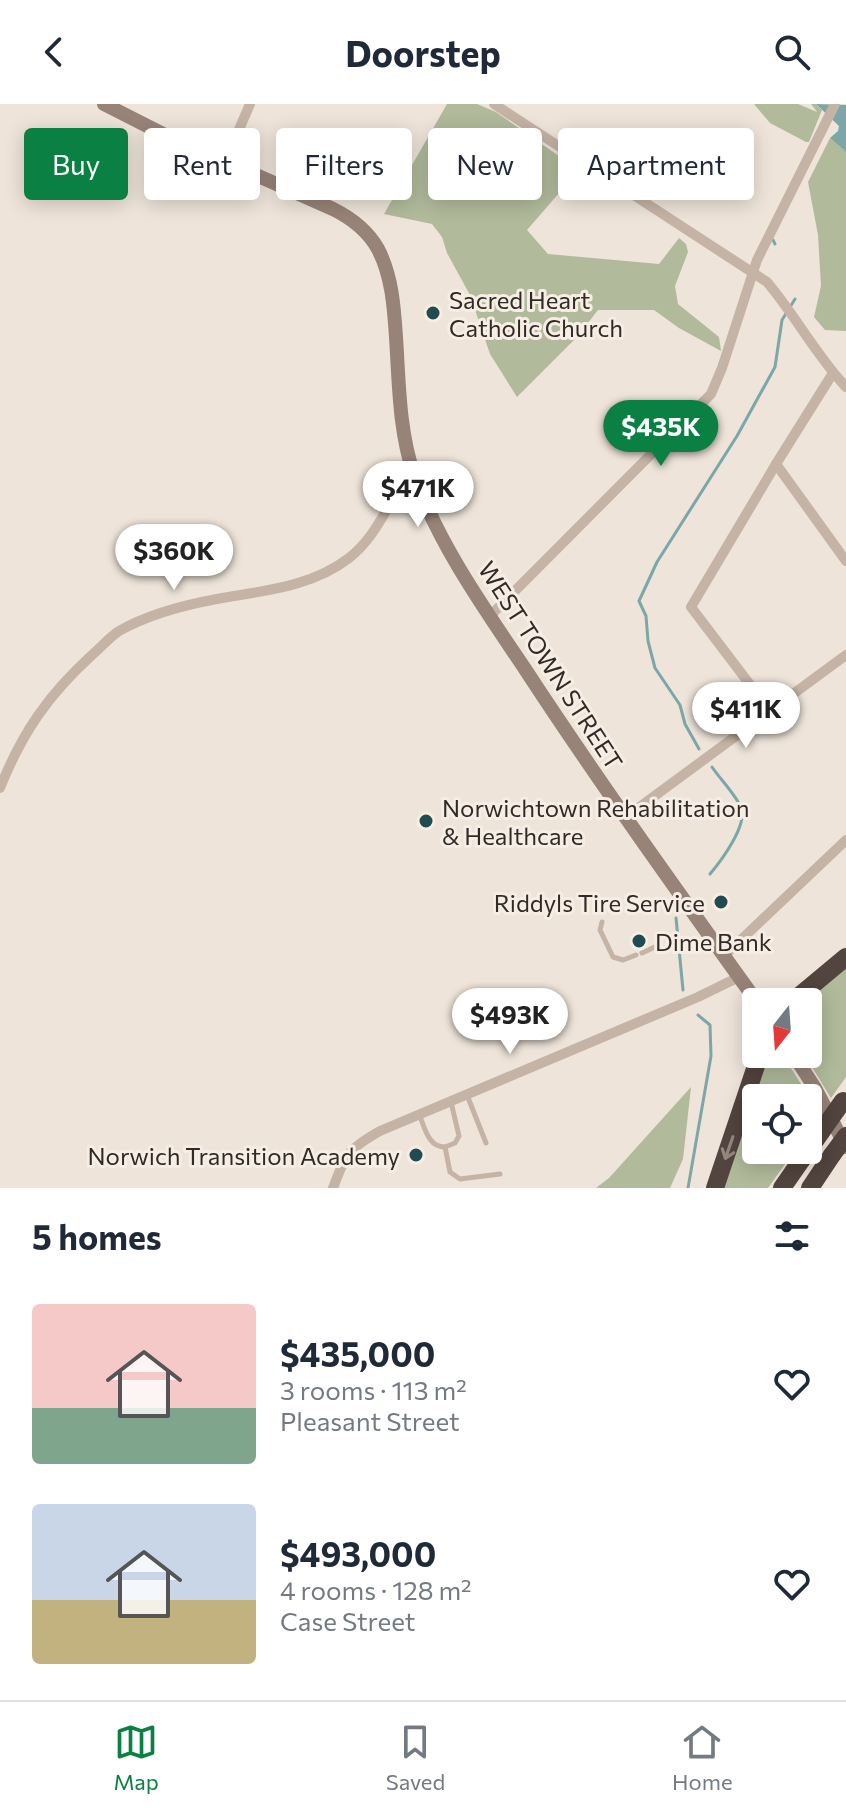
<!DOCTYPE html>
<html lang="en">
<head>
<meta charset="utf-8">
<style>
	:root { --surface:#fff; --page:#f2f2f3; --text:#1f2937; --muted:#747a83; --line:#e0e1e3; --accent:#0b8043 }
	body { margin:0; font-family:Commissioner,sans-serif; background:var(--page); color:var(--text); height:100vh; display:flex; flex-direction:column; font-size:30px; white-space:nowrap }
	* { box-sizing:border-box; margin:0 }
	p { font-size:26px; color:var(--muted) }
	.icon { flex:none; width:44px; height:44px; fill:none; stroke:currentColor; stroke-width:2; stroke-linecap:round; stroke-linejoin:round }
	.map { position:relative; height:1084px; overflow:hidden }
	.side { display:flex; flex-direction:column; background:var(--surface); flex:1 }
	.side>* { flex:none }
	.guide { position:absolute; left:24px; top:24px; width:798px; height:72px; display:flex; gap:16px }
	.needle { width:52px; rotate:197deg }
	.fabs { position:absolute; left:742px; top:884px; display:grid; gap:16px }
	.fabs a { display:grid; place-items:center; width:80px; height:80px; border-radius:8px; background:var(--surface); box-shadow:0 4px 20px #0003; font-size:40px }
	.price { position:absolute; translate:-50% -68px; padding:0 18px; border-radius:28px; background:#fff; color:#222; font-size:26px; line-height:52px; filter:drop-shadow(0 2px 4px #0008) }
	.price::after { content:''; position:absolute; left:50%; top:48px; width:24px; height:18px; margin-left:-12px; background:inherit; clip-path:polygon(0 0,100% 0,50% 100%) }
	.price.on { background:var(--accent); color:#fff }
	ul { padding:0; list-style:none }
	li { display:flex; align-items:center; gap:24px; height:200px; padding:0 32px }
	li span { display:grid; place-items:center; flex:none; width:224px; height:160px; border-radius:8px; color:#555 }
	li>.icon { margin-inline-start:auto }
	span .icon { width:96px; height:96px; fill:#fffc; stroke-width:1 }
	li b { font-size:34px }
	h2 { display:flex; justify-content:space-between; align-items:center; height:96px; padding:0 32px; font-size:34px }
	.pill { padding:0 28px; border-radius:8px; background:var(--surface); box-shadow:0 4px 20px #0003; font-size:28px; line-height:72px }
	.pill.on { background:var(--accent); color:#fff }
	header { display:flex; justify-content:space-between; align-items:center; height:104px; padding:0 32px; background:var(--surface); font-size:36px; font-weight:700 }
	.tabs { display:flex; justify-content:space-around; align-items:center; height:112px; border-top:2px solid var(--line); background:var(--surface); font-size:22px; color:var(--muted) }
	.tabs a { display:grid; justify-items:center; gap:4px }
	.tabs .on { color:var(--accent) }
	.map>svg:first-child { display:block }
	.green { fill:#b1bb9b }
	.water { fill:#7ba7a8 }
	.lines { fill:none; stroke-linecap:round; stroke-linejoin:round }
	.stream { stroke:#7ba7a8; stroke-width:3 }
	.lane { stroke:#c5b4a6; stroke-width:5 }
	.street { stroke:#c5b4a6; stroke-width:10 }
	.secondary { stroke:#988378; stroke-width:14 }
	.highway { stroke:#52443e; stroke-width:18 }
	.highway-bridge { stroke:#52443e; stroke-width:18 }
	.oneway { stroke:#948880 }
	.poi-dot { fill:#204c4f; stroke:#f6eee4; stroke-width:3 }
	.labels { text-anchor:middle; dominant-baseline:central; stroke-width:6; stroke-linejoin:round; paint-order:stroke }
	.poi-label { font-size:24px; fill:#322a26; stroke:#f6eee4; text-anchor:start }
	.street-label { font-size:24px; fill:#322a26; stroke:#f6eee4 }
</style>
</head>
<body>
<header><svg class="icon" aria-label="back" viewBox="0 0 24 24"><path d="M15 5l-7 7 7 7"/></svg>Doorstep<svg class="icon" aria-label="search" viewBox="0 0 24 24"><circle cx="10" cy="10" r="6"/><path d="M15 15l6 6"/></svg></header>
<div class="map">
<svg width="846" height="1084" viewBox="0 0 846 1084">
	<rect width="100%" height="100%" fill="#eee4d9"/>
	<g class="green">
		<path d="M447,0h30l19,8 83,58 -52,60 21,24 111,10 20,-26 7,6 2,8 -13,34 3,18 41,33 2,14 -42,-23 -25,-18h-56l-21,27 -60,60 -27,-43 -20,-59 -23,-42 -5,-16 -10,-13 -48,-10z"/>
		<path d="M754,0h44l19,8 -6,-8h5l6,6 -13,32h-3l-36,-19z"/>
		<path d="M830,34l16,14v179l-21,-1 -11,-13 7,-31 -3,-51 -10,-53z"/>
		<path d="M846,860v113l-15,21 -27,-44h4v-52h-7z"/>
		<path d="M764,950h18l38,60 -12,17v-33h-52v52h39l-27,38h-47z"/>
		<path d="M691,983l-8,72 -13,29h-74l13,-10z"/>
	</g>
	<path class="water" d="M816,0l30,1v47l-16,-14 8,-7 1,-5z"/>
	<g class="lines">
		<g class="stream">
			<path d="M773,136l2,4"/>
			<path d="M699,645l-14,-25 -5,-19 -25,-37 -7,-27 -2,-25 -7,-15 18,-39 80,-126 38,-69 7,-47 13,-21"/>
			<path d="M710,770c11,-13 38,-49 31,-66 -4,-12 -21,-29 -29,-41"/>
			<path d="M676,814l7,72"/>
			<path d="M688,1084l23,-132 -1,-31 -12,-10"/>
		</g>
		<g class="lane">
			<path d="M602,818l-2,8 13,27 10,3 13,-5"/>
			<path d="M642,849l17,-8v-11"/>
			<path d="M467,991l19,48"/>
			<path d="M451,998l8,34 -4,7 -10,4 5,25 10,7 40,-5"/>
			<path d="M419,1010c6,14 9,33 26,33"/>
		</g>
		<g class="street">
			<path d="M494,0l273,178c28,33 49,73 79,105"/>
			<path d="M225,58l25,-58"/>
			<path d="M776,360l70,97"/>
			<path d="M490,512l221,-222 11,-26 35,-108 78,-156"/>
			<path d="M770,607l-79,-104 85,-143 57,-91"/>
			<path d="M0,684c22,-55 48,-93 92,-133 9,-8 18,-18 27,-24 30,-17 65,-26 98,-32 45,-8 95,-12 132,-41 30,-23 40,-60 64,-88"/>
			<path d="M626,713l220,-162"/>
			<path d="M724,852l122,-116"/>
			<path d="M333,1084c13,-34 15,-39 47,-57l318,-134 41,-20"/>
		</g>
		<g class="secondary">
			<path d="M104,0l61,31 168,74c18,9 35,22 45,40 14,27 16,58 18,88 3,46 3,94 18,138 25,70 70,133 111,194 74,113 153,223 232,333"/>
			<path d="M793,950l22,34 31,59"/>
		</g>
		<g class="highway">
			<path d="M792,898l54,-45"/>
			<path d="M715,1084l45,-134"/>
			<path d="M782,1084l39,-56"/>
			<path d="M810,1084l22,-33"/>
		</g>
		<g class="highway-bridge">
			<path d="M821,1028l22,-31"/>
			<path d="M832,1051l14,-19"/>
		</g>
	</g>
	<defs><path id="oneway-shaft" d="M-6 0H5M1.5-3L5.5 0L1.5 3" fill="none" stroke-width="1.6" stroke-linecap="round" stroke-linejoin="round" transform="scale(2)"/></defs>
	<use class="oneway" href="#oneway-shaft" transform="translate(729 1044) rotate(109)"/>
	<g class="poi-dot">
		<circle cx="433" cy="209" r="8"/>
		<circle cx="426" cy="717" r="8"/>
		<circle cx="721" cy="798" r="8"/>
		<circle cx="639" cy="837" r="8"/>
		<circle cx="416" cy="1051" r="8"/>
	</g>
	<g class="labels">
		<g class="poi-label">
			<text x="449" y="195">Sacred Heart<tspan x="449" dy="28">Catholic Church</tspan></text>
			<text x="442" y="703">Norwichtown Rehabilitation<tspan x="442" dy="28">&amp; Healthcare</tspan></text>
			<text x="705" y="798" text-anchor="end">Riddyls Tire Service</text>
			<text x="655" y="837">Dime Bank</text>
			<text x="400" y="1051" text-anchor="end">Norwich Transition Academy</text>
		</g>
		<g class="street-label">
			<text transform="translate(551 561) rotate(57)">WEST TOWN STREET</text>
		</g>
	</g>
</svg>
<div class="fabs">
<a><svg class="needle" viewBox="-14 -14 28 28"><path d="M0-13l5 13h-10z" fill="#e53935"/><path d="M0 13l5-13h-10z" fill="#747a83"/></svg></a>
<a><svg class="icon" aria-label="locate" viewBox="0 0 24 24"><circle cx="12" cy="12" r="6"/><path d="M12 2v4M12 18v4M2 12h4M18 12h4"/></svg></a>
</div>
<b class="price on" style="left:661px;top:364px">$435K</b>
<b class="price" style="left:418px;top:425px">$471K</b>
<b class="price" style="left:174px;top:488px">$360K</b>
<b class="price" style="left:746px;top:646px">$411K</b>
<b class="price" style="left:510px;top:952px">$493K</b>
<div class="guide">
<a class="pill on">Buy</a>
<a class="pill">Rent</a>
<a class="pill">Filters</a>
<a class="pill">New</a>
<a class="pill">Apartment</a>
</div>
</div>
<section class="side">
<h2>5 homes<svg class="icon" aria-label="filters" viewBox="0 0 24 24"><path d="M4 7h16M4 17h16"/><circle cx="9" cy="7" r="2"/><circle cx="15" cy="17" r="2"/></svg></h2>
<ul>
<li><span style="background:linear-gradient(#f6c9c9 65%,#7fa58c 0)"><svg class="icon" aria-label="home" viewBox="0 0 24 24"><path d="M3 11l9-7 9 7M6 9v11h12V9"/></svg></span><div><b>$435,000</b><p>3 rooms · 113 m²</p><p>Pleasant Street</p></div><svg class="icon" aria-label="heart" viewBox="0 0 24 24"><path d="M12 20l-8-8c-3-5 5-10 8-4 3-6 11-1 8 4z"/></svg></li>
<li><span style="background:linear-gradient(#c9d6e8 60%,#c2b280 0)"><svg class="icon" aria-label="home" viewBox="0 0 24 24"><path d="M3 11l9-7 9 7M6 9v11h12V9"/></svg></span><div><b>$493,000</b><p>4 rooms · 128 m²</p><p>Case Street</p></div><svg class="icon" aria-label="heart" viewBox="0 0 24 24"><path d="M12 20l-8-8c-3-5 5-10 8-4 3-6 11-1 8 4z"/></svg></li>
</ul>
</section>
<nav class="tabs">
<a class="on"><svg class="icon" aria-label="map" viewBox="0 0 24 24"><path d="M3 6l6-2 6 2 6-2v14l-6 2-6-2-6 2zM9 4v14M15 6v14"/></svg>Map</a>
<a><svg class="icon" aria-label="saved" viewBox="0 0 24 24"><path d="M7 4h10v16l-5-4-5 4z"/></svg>Saved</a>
<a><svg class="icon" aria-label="home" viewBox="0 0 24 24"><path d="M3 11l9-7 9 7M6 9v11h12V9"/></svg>Home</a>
</nav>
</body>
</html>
